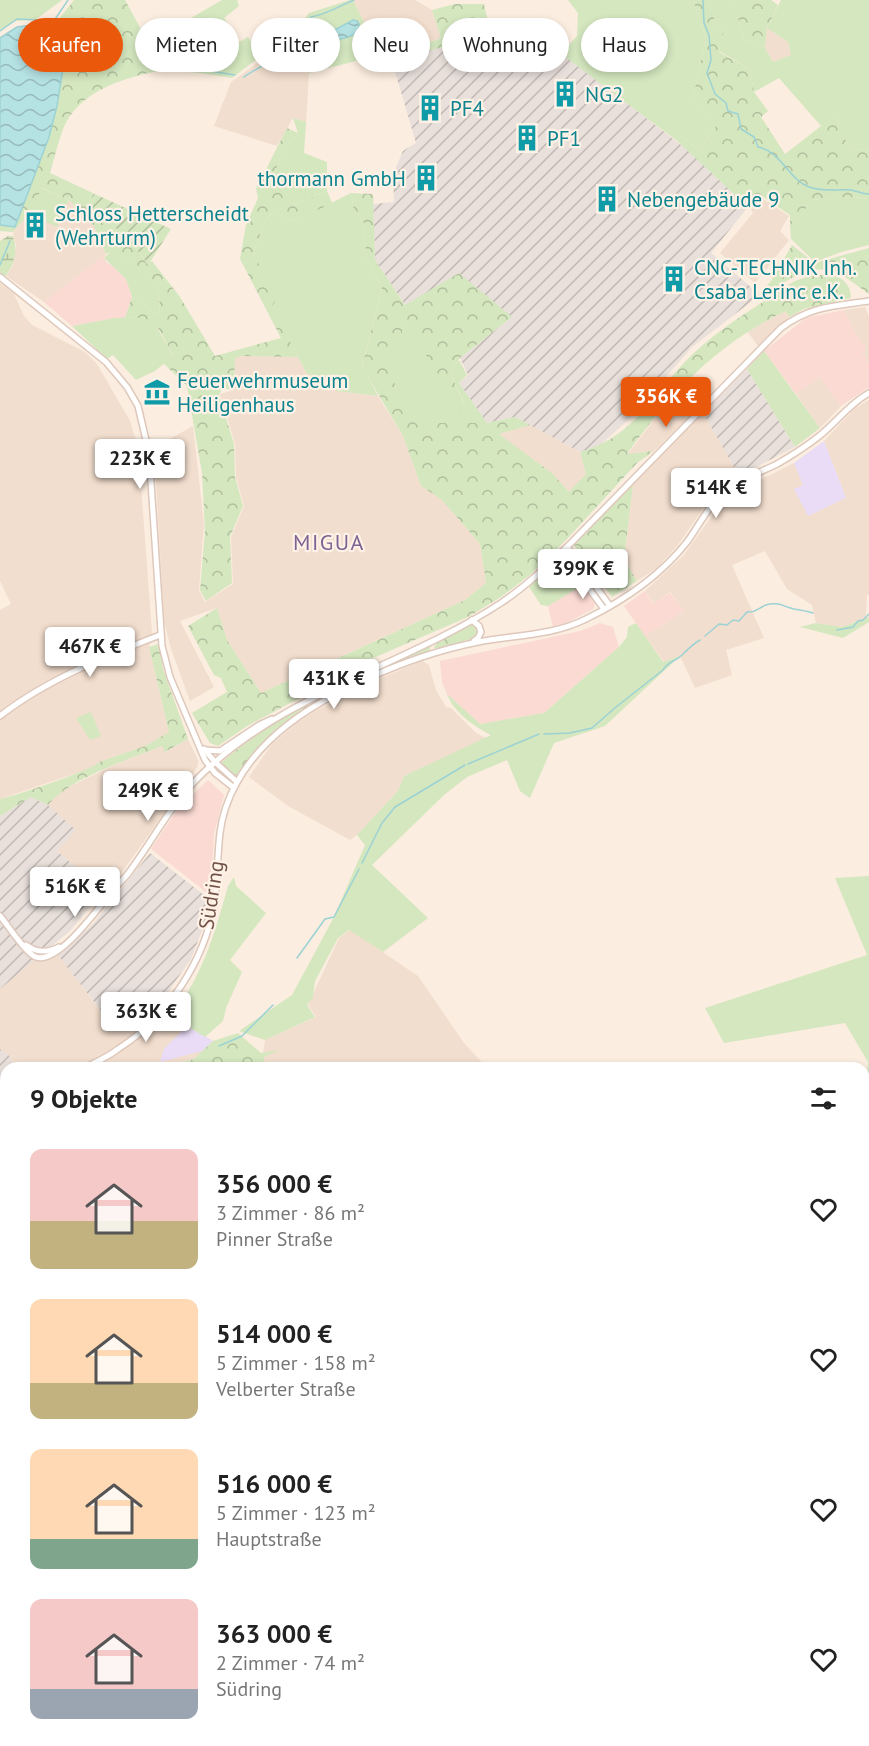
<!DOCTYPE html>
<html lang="de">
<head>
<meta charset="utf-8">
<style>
	:root { --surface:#fff; --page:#f2f2f2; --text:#222; --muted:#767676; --accent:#ea580c }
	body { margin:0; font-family:"PT Sans",sans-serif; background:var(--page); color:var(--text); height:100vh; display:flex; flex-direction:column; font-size:22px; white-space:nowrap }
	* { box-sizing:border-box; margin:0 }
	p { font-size:20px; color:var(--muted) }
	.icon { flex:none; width:33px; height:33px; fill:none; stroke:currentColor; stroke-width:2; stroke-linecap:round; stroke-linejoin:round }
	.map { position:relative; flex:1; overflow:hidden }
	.panel { position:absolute; left:0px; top:1062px; width:870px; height:684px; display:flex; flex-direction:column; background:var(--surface); border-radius:18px 18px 0 0; box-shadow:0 3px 9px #0003 }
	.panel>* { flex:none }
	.banner { position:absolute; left:18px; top:18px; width:834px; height:54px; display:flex; gap:12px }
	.price { position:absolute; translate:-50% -51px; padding:0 14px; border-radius:6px; background:#fff; color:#222; font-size:20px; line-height:39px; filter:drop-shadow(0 2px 3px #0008) }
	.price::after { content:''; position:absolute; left:50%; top:36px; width:18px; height:14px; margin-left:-9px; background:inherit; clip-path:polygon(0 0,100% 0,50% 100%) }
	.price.current { background:var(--accent); color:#fff }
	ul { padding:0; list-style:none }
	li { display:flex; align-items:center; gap:18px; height:150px; padding:0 30px }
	li span { display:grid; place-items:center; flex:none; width:168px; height:120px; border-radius:12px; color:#555 }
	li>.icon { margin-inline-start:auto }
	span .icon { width:72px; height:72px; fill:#fffc; stroke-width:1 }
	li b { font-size:26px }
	h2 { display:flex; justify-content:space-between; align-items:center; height:72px; padding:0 30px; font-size:26px }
	.pill { padding:0 21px; border-radius:27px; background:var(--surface); box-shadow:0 3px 9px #0003; font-size:21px; line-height:54px }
	.pill.current { background:var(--accent); color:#fff }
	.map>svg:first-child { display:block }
	.residential { fill:#f2dece }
	.commercial { fill:#fbdad3 }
	.industrial { fill:url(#industrial-furrows) }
	.education { fill:#eadcf7 }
	.green { fill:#d4e7bf }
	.forest { fill:url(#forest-crowns) }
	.wetland { fill:url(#wetland-marsh) }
	.garden { fill:url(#garden-furrows) }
	.water { fill:url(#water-waves); stroke:#9cd2d4; stroke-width:1.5 }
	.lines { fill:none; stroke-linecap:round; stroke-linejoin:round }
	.stream { stroke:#9cd2d4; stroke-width:1.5 }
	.minor-casing { stroke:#dec8bc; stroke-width:8 }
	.highway-casing { stroke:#d7cfcc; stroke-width:11 }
	.minor { stroke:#fff; stroke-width:5 }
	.highway { stroke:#f4a597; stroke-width:8 }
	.labels { text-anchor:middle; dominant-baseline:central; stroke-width:4.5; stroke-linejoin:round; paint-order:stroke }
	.culture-label { font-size:21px; fill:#0d838f; stroke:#fef1e5; text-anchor:start }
	.street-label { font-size:21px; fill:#705248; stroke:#fef1e5 }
	.neighbourhood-label { font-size:22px; letter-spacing:1.5px; fill:#7e6493; stroke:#fef1e5 }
</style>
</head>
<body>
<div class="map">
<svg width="869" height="1746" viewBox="0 0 869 1746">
	<defs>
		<pattern id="industrial-furrows" width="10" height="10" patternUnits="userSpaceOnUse" patternTransform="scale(1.5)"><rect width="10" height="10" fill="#e9e0db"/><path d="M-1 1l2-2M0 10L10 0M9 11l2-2" fill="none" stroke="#c1b8b4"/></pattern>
		<pattern id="forest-crowns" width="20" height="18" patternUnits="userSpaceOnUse" patternTransform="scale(1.5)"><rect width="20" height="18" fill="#d4e7bf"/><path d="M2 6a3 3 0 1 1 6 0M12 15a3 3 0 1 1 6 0" fill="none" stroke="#b0be9d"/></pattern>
		<pattern id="wetland-marsh" width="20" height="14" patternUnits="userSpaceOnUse" patternTransform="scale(1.5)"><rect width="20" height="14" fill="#d4e7bf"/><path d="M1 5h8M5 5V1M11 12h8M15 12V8" fill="none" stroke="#b0be9d"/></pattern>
		<pattern id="garden-furrows" width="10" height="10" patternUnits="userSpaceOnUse" patternTransform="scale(1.5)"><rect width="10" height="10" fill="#d4e7bf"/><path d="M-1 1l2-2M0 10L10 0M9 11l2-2" fill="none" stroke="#b0be9d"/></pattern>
		<pattern id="water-waves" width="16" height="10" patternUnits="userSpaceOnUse" patternTransform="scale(1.5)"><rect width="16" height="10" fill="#b5e2e3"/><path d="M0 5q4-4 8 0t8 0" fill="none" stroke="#98baba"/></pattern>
	</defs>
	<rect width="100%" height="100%" fill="#fbeddf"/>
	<g class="residential">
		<path d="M353,0h62l17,10 9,28 -62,23 2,-5z"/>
		<path d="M767,28l21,14 3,13 -18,7 -8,-14z"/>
		<path d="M274,51h3l3,3h12l17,19 -3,49 -13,-4 -16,28 -63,-20 17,-44z"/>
		<path d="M759,196l30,20 -9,15 9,9 -34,43 -35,-30 33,-40 -4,-7z"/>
		<path d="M69,200l25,26 12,28 -62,48 -38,-26 6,-9 4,-21 -3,-14 16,-18 28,12z"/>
		<path d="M0,283l14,11 10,22 8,9 53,27 12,12 33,57 7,23 2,14 13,175 -3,14 20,85 -24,14 -46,16 -3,4 -16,6 -80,27v-189l11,-6 -11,-23z"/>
		<path d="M865,307l4,10v47l-8,-11 5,-4 -10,-14 -12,-25z"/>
		<path d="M786,311l3,6 -31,29 -11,-15z"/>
		<path d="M243,356l55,1 9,17 25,5 4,12 42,5 25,40 18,50 21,14 38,44 6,39 -21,17 -204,93 -34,-53 -10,-32 -37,13 34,66 -24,14 -19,-52 -7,-28 -10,-173 39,-22 11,98 -5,66 6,12 28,-18 -2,-47 13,-31 -8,-29 -1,-33 -15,-50 14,-4 1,-32z"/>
		<path d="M820,377l21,29 -21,22 -24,-34z"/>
		<path d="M672,396l19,19 -37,36 -27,4z"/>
		<path d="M869,400v195h-2l-1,23 -24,9 -26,-4 -4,-18 -25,-16 -22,-38 -33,14 32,73 -38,12 6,25 -37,13 -15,-32 -16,6 -19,-26 39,-25 -14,-19 -16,12 -9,-13 38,-35 37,-51 12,-11 62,-31 9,22 -9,5 52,8 -22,-57 31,-33z"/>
		<path d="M703,413l36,63 -16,9 -11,11 -35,50 -20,22 -20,13 -13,-22 9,-74z"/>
		<path d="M530,425l50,27 6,22 -17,18 -16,-18 -55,-40z"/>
		<path d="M422,661l7,4 7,25 10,17 5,1 25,25 10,5 3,-1 -85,39 -6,15 -41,44 -7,5 -62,-34 -39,-29 23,-33 25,-21 22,-14 59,-30z"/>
		<path d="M188,739l10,21v6l-76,106 -19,19 -46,-40 18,-21 -27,-25 7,-8 16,-11 43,-21 49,-19 3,6z"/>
		<path d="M350,930l68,46 46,67 23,25h-226l4,-28 51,-23 -8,-12 31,-67z"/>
		<path d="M52,946l54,73 35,-24 72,46 -19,18 -32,9h-146l-8,-14 -8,-5v-60z"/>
		<path d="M0,1111l6,3v196l-6,-1z"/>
		<path d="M0,1318l6,1v220l-6,10z"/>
	</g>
	<g class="commercial">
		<path d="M106,254l-2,4 3,5 7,4 12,12 6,18 -7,21h-10l-43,8 -28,-24z"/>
		<path d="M844,310l12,25 10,14 -4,4 7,11v23l-28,19 -21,-29 -24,17 -32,-43 42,-33z"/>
		<path d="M583,585l13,17 -3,7 -25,13 -15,5 -5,-21z"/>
		<path d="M645,591l8,13 17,-11 14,18 -39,25 -21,-30z"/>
		<path d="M600,623l13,4 6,20 -75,66 -65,11 -32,-30 -5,-12 -2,-21 140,-30z"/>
		<path d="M208,780l16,15 -10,39 -3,62 -60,-47 26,-39z"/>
	</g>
	<g class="industrial">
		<path d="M511,39l19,1 19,3 145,112 54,52 -37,46 49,42 -68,52 -65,74 -29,26 -18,5 -65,-35 -28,6 -28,-40 9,-8 -8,-17 52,-41 -106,-11 -31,-46 -2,-56 21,-2 -1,-28 10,-23 13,-8 -25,-85 74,-15z"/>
		<path d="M747,369l48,78 -56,29 -36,-63z"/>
		<path d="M31,797l17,8 28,25 -19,21 46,40 -33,40 -70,58v-173z"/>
		<path d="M150,853l63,49 -22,57 -33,47 -17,-10 -34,23 -49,-64 34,-30z"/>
		<path d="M0,1049l8,5 8,14h-10v46l-6,-4z"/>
	</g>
	<g class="education">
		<path d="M824,441l22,57 -38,18 -14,-27 9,-4 -9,-22z"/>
		<path d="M187,1026l26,15 -11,10 -42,11 4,-13z"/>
	</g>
	<g class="green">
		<path d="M0,0h62l-27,20 -20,1 -15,9z"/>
		<path d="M222,0h15l2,6 -15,12 15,24 9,-5 7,11 18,-11 5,6 -46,35 -32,-5 -37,-3 -15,-27z"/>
		<path d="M350,0h3l28,56 -2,5 -17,4 -2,-5 -51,13 -17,-19 -10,-8 27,-33z"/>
		<path d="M568,0h125l13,38 -13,59 23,29 -16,24 -19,-14 -5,4 -115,-86 16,-18 1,-23z"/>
		<path d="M708,0h24l13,40 20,8 8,14 18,-7 -3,-13 -21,-14 14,-28h88v151l-18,-3 -12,-17 -1,-17 -17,12 -42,-48 -25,14 -4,-23 -31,-18 5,-21 -8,-6z"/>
		<path d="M293,118l13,4 -2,31 23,9v29l-33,14 -12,-6 -10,-19 9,-24 17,-23z"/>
		<path d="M41,188l28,12 -12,27 -28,-13z"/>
		<path d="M351,193l3,17 10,13 2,35 16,29 -20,79 16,30 -42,-5 -4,-12 -25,-5 -36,-68 -18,-52 11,-30 8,-13 21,11z"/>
		<path d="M849,197l20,1v47l-28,7 -26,10 -24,-23 -1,-14 12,-9 8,-16z"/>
		<path d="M112,250l14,7 33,33 1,24 -4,1 -24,-18 -6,-18 -22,-21z"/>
		<path d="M142,317l12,5 19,34 -18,15 -19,9 -23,-25 -6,4 -35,-33 43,-8z"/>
		<path d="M405,321l60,84 -15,-33 9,-12 8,15 -8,8 28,40 -72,1 -18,-34 -13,-35h18v-29z"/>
		<path d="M764,351l56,77 -25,19 -48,-78z"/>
		<path d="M561,557l22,28 -35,21 -7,-1 -12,-18z"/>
		<path d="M869,617v5l-26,16 -43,-11 16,-4 26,4z"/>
		<path d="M636,623l27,39 17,-6 -75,70 -51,17 -24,55 -10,-7 -13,-31 -40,17 -23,18 -72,70 56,53 -45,34 -34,-22 -11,8 -23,43 -2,16 -6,8 8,12 -50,23 -26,-9 53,-36 41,-76 32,-74 -8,-10 41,-44 6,-15 87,-41c-16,-8 -37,-22 -44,-41l33,30 64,-11 75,-66 8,-10 1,-10z"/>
		<path d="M91,712l10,24 -11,4 -14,-22z"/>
		<path d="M869,876v244l-5,7v-51l3,-1 1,-13 -23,-39 -121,20 -19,-35 162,-53 -32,-77z"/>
		<path d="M234,877l2,9 30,27 -36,47 12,12 -16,36 -3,13 -18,16 -34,-21c31,-38 44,-83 57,-130z"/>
	</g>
	<g class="forest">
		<path d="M74,0h51l38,70c-37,7 -84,20 -100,59 -5,14 -9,30 -13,44l45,21 -7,12c23,17 44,34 59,58l5,-3 28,36 35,59 66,-18 -41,-79 6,-34 12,-27 -2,-9 31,-61 11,5 -17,23 -9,24 14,11 -3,8 11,6 33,-14 5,12 -39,19 -21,-11 -8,13 -11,30 25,43 -6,9 26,51 -55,-1 -8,2 -1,32 -12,-2 -3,7 15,49 1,33 8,29 -13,31 2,46 -26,18 -6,-11 5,-59 -3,-58 -15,-87 -24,-23 10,-8c-15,-25 -14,-40 -48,-37l7,-21 24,18 4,-1 -1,-24 -33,-33 -14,-6 -6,3 -12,-28 -25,-26 -27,-12 -13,26 -16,18 -13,-1v-6l15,2 34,-90 8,-31 9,-57 -4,-5 -15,-10z"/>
		<path d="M693,0h15l8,24 8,6 -5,22 31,17 4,23 14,19 -7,6 24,37 53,-41 1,18 12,17 18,3v47l-20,-1 -39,3 -8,16 -12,9v-10l-31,-21 -11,13 -72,-67 5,-4 19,14 16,-24 -23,-29 13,-59z"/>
		<path d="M732,0h39l7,5 -11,23 -2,20 -20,-8z"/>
		<path d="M455,4h29l7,30 34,-5 24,14c-53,-10 -107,5 -158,15l-1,-1 51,-19 -9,-28z"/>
		<path d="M351,193l22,1 2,66 30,45 54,-32 53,44 -52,41 -10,14 15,34 -5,4 -55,-89 -3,5v29h-17l12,35 18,33h72l28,-6 15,8 -31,9 54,40 16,18 17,-18 -6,-22c59,-17 74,-62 116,-101 29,-27 65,-47 97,-69 19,-9 57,-15 58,16l-47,11 -15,8 -3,-6c-70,33 -115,82 -159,143l27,-3 -17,12 -70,76 -36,35 -30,23 -33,20 -127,55 -7,-12 131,-60 21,-17 -6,-39 -38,-44 -21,-14 -18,-50 -41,-69 20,-80 -16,-29 -2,-35 -10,-13z"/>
		<path d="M792,245l23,18 54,-15v46c-9,-6 -18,-14 -28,-19 -27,-15 -52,4 -74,19l-4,-4 8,-9z"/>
		<path d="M633,485l-9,74 13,22 -25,16 -38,-52z"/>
		<path d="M217,608l10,32 34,53 66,-30 5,11 -6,10 -79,42 -29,20 -8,-3 -18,-30 35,-21 -6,-14 -7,-3 -26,-49z"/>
		<path d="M472,624l6,5v6l-4,3 -38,11 -2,-2 2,-3z"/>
		<path d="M159,644l4,25 25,70 -23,13 -3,-6c-33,14 -91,31 -114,59l-17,-8 -31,19v-17c15,-3 92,-29 99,-37l46,-16 24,-14 -20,-85z"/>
		<path d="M431,645l-2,7 -43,16 -74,38 -38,26 -22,24 -15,20 -15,-11v-3c60,-52 137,-84 209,-117z"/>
		<path d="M238,1033l23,20 19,-3 -16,7 -1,11h-101l32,-9 19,-18z"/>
	</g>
	<path class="wetland" d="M8,236h5c6,18 0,33 -13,46v-41z"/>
	<path class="garden" d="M95,194l76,35 -23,36c-16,-25 -37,-42 -60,-59z"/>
	<g class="water">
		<path d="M353,20l4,1 2,3v7c-9,7 -17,9 -28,9l-3,-3 1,-4z"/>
		<path d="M32,25l30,19 4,5 -9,57 -8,31 -34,90 -15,-2v-187l17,-11z"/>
	</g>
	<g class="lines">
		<g class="stream">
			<path d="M703,0l1,23 5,12 2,25 -4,13 8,21 11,9 2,8 10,3 3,15 13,8 4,10c23,4 31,33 51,40 13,5 28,2 42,3 6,1 11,4 18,4"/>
			<path d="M44,22l6,2"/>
			<path d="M0,31l17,-12 22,1"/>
			<path d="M45,34l23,-34"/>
			<path d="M197,69l38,6"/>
			<path d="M244,77c11,-7 24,-17 38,-13l8,-6 11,-16 10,-25c17,-3 28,-11 43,-17"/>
			<path d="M0,265l10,-24"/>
			<path d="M837,630l16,-3 5,-6 5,-1 6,-6"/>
			<path d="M705,636l14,-12 8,1 6,-5 6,1 8,-9c9,1 11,-4 19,-7 12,-4 18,2 28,4 7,1 13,2 19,4"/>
			<path d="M544,734l26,-1 22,-5 24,-21 47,-37c5,-9 14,-9 20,-16 6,-6 10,-10 17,-14"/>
			<path d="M468,764l71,-30"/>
			<path d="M362,863l20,-40 13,-16 70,-42"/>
			<path d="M297,958l28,-39 9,-2 25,-48"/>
			<path d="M219,1046l23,-10 31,-31"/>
			<path d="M194,1068l1,-1"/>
			<path d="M0,1564l6,-8"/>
			<path d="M441,1740v6"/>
		</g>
		<g class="minor-casing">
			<g id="minor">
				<path d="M0,277l106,85 21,25 11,19 11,47 13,193 8,31 35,83 10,13 19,15"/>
				<path d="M567,547l43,59"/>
				<path d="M562,552l42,57"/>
				<path d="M472,620l7,6 2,6 -3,6 -4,3"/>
				<path d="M0,716c46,-36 106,-60 160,-81"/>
				<path d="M204,749l11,13 22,20"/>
				<path d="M205,750l15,1 39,-26 13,-6"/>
				<path d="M0,916c8,9 26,38 36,41 23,8 65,-53 79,-69 5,-6 11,-11 15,-17 23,-31 41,-67 70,-95 84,-83 204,-110 301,-173 24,-16 45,-36 66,-56l214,-219c29,-22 54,-22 88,-27"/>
				<path d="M26,945c11,8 21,8 33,2"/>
				<path d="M84,1068c12,-6 24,-11 34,-19 49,-31 86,-87 96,-144 4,-24 3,-49 6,-72 4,-35 24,-68 49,-92 48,-47 143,-86 209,-99 36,-7 74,-6 108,-23 37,-18 75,-44 101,-77 11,-15 19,-32 32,-45 15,-16 38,-23 58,-33 14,-8 28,-17 41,-27 18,-14 31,-33 51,-44"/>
				<path d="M0,1135l6,-10"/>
			</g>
		</g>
		<g class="highway-casing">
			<g id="highway">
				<path d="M864,1136l5,-6"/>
				<path d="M864,1151l5,-6"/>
				<path d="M216,1746l9,-6"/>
				<path d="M231,1746l9,-6"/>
			</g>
		</g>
		<use href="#minor" class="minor"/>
		<use href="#highway" class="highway"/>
	</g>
	<defs>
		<g id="building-bare" transform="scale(2.07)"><path d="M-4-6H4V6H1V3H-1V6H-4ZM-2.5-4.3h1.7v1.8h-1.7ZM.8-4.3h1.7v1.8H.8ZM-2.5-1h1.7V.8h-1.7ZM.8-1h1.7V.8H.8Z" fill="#0f9aa8" stroke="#fef1e5" stroke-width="2.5" paint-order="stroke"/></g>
		<g id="museum-bare" transform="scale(2.07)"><path d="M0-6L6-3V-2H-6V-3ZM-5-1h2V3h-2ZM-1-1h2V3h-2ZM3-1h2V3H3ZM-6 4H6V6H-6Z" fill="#0f9aa8" stroke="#fef1e5" stroke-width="2.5" paint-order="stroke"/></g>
	</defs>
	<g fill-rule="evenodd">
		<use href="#building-bare" x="565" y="94"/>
		<use href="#building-bare" x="430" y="108"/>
		<use href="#building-bare" x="527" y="138"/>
		<use href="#building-bare" x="426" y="178"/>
		<use href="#building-bare" x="607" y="199"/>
		<use href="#building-bare" x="35" y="225"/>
		<use href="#building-bare" x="674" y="279"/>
		<use href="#museum-bare" x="157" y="392"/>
	</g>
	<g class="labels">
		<g class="culture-label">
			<text x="585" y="94">NG2</text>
			<text x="450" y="108">PF4</text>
			<text x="547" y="138">PF1</text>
			<text x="406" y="178" text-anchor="end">thormann GmbH</text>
			<text x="627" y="199">Nebengebäude 9</text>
			<text x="55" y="213">Schloss Hetterscheidt<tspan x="55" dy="24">(Wehrturm)</tspan></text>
			<text x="694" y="267">CNC-TECHNIK Inh.<tspan x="694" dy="24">Csaba Lerinc e.K.</tspan></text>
			<text x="177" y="380">Feuerwehrmuseum<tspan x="177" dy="24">Heiligenhaus</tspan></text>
		</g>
		<g class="street-label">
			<text transform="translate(211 895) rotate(-81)">Südring</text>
		</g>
		<g class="neighbourhood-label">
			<text x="329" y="542">MIGUA</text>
		</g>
	</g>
</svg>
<b class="price current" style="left:666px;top:428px">356K €</b>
<b class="price" style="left:140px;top:490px">223K €</b>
<b class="price" style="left:716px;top:519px">514K €</b>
<b class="price" style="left:583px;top:600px">399K €</b>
<b class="price" style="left:90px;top:678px">467K €</b>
<b class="price" style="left:334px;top:710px">431K €</b>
<b class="price" style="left:148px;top:822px">249K €</b>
<b class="price" style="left:75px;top:918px">516K €</b>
<b class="price" style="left:146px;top:1043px">363K €</b>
<div class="banner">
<a class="pill current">Kaufen</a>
<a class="pill">Mieten</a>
<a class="pill">Filter</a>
<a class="pill">Neu</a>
<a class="pill">Wohnung</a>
<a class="pill">Haus</a>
</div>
<section class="panel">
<h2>9 Objekte<svg class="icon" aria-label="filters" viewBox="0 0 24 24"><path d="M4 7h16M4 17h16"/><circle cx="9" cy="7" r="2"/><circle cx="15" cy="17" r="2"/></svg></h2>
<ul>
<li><span style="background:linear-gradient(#f6c9c9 60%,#c2b280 0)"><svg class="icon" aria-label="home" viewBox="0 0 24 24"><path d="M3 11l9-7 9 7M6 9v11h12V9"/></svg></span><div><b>356 000 €</b><p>3 Zimmer · 86 m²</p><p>Pinner Straße</p></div><svg class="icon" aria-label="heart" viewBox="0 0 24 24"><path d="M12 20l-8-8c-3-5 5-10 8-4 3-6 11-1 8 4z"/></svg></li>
<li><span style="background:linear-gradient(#ffd9b3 70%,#c2b280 0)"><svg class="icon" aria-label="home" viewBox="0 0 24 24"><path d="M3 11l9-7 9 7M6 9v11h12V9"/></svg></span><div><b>514 000 €</b><p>5 Zimmer · 158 m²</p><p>Velberter Straße</p></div><svg class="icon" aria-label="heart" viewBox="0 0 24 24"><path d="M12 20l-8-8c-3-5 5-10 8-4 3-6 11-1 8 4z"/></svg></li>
<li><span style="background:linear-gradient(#ffd9b3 75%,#7fa58c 0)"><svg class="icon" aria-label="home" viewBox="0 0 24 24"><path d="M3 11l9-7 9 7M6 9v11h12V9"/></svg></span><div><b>516 000 €</b><p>5 Zimmer · 123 m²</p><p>Hauptstraße</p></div><svg class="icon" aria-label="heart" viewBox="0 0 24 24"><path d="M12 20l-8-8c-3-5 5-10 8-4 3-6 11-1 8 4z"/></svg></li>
<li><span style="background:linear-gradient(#f6c9c9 75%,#9aa5b1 0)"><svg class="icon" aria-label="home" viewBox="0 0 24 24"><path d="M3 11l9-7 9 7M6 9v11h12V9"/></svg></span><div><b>363 000 €</b><p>2 Zimmer · 74 m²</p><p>Südring</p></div><svg class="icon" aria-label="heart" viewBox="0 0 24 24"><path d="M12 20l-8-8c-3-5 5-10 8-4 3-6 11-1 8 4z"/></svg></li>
</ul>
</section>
</div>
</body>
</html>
